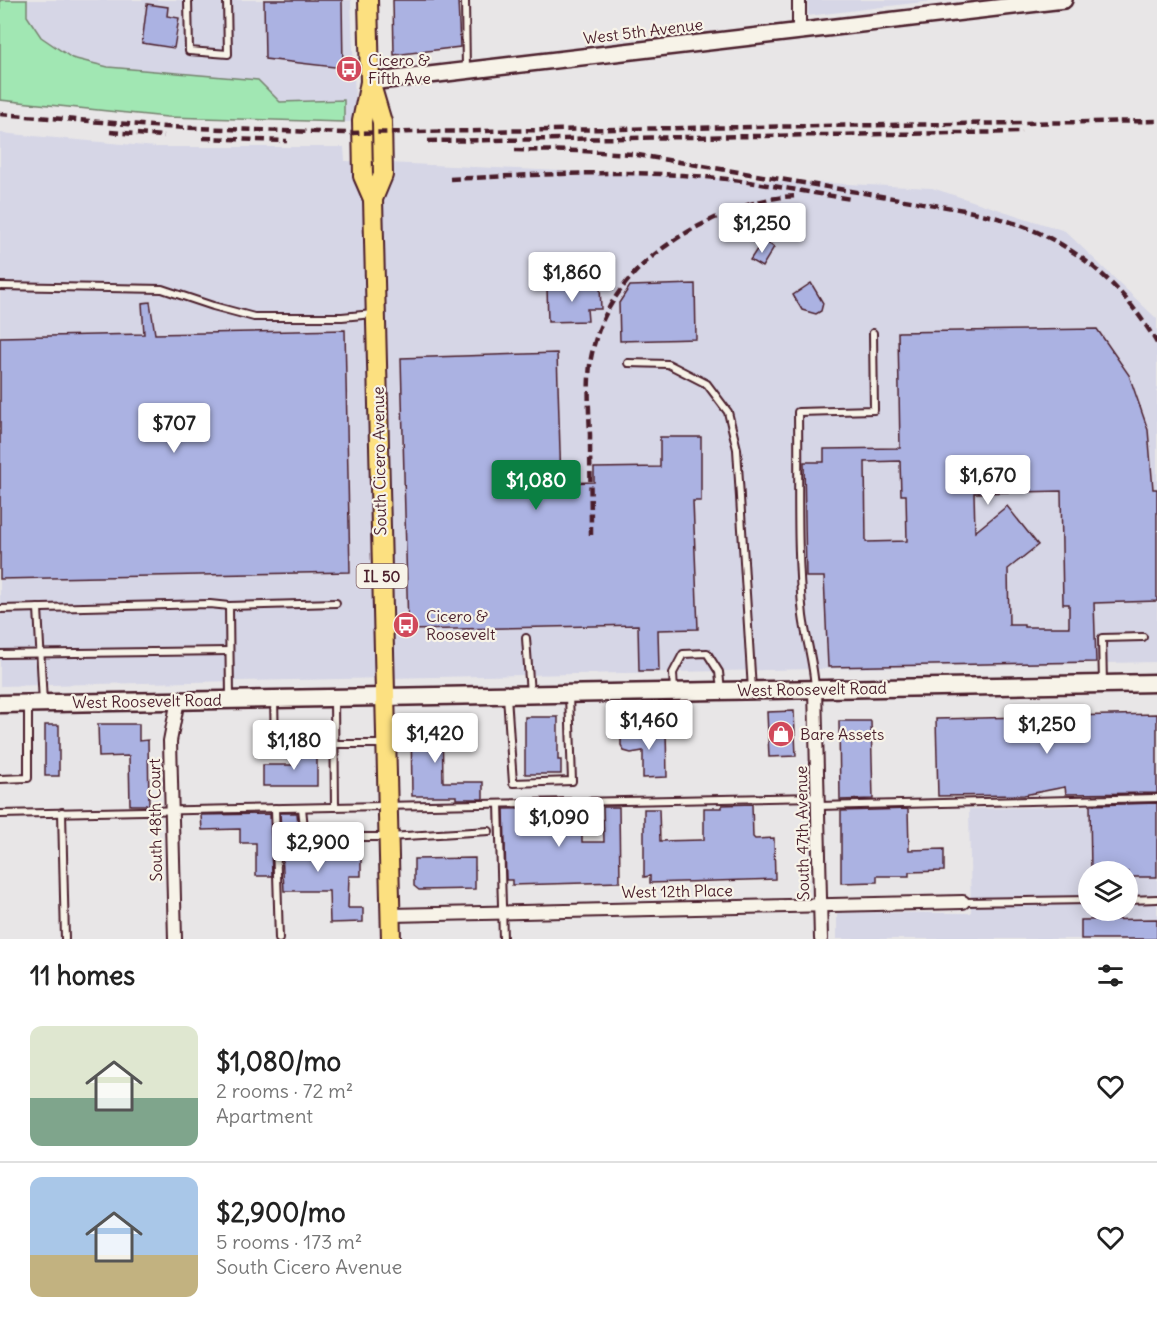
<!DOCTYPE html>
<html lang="en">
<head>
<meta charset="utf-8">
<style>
	:root { --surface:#fff; --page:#f6f6f6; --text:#222; --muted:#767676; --line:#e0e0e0; --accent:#0b8043 }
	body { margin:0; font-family:Delius,sans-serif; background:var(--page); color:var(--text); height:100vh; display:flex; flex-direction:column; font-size:22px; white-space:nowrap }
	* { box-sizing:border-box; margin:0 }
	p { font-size:20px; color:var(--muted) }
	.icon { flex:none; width:33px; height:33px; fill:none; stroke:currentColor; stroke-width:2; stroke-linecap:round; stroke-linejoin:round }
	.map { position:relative; height:939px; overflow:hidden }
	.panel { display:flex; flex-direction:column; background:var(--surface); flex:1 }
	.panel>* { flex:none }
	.tools { position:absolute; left:1078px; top:861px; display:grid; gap:12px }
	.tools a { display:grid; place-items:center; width:60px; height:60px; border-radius:50%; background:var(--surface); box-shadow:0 3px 15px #0003; font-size:30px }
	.price { position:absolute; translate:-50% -51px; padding:0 14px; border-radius:6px; background:#fff; color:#222; font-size:20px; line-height:39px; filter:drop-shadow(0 2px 3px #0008) }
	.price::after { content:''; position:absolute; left:50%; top:36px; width:18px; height:14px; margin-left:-9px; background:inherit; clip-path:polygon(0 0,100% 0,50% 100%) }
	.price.current { background:var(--accent); color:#fff }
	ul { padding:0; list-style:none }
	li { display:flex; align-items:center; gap:18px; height:150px; padding:0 30px }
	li+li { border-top:2px solid var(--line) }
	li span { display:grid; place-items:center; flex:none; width:168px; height:120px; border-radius:12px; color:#555 }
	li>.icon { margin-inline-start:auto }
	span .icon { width:72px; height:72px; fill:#fffc; stroke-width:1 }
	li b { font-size:26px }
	h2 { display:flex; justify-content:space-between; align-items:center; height:72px; padding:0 30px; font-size:26px }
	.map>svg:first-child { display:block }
	.built { fill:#d6d6e6; fill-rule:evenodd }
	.green { fill:#a1e7b3; stroke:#76836f; stroke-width:1.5 }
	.building { fill:#abb2e2; stroke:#4a1f2b; stroke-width:1.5; fill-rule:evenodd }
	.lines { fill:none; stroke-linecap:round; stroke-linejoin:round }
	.service-casing { stroke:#4a1f2b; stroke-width:10 }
	.minor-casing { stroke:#4a1f2b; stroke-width:16 }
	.tertiary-casing { stroke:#4a1f2b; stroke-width:20 }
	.secondary-casing { stroke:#4a1f2b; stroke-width:21 }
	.primary-casing { stroke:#4a1f2b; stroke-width:22 }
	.service { stroke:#f7f3e8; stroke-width:6 }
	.minor { stroke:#f7f3e8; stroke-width:12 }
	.tertiary { stroke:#f7f3e8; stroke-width:15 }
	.secondary { stroke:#f7f3e8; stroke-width:16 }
	.primary { stroke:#fce080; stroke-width:18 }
	.rail { stroke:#4a1f2b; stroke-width:4.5; stroke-dasharray:9 4.5; stroke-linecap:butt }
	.labels { text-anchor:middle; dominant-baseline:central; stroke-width:4.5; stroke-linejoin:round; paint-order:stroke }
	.shield { fill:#f7f3e8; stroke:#7e5f64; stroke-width:1.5 }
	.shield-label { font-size:15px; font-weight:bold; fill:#4a1f2b }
	.street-label { font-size:16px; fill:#4a1f2b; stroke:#f7f3e8 }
	.poi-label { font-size:16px; fill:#4a1f2b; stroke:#f7f3e8; text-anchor:start }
</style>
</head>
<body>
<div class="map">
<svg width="1157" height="939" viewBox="0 0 1157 939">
	<rect width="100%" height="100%" fill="#e8e6e7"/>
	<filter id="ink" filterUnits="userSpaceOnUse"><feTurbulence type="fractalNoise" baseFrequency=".0167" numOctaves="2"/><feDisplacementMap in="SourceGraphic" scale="12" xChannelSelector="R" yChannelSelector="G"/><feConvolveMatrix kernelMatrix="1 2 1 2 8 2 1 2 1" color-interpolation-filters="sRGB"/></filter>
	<g filter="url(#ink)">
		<g class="built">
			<path d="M27,0h324l5,122h-12v-22l-64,2 -22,-22 -150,-13 -36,-9 -31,-21 -14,-21z"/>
			<path d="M808,0h131l-131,16z"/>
			<path d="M0,133l156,14h188l1,14 587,27 133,43 92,88v343l-1157,24z"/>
			<path d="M1157,804v135h-320v-27l134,1 -2,-104zM1089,872h39v38h-39z"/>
		</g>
		<path class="green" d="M0,0h27v16l14,21 31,21 36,9 150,13 22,22 64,-2v22l-177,-5 -167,-17z"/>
		<g class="building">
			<path d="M264,0h78l1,68 -78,-9z"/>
			<path d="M393,0h65l2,47 -66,8z"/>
			<path d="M147,4l21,3 -1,9 12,2 -5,30 -32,-5z"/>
			<path d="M763,240l11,7 -12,20 -12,-7z"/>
			<path d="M811,283l12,20 -2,8 -5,3 -14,-4 -9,-15z"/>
			<path d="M695,284l1,55 -76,2 -1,-38 11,-17z"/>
			<path d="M600,286l1,23h-14l1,12 -40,1 -1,-35z"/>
			<path d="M150,302l5,32 190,-4 5,242 -350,7v-242l144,-3 -2,-31z"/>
			<path d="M1097,329l32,46 19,55 5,59h4v112l-63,2 2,59 -268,5 -4,-90h-18l-2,-115h20v-13l76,-1 -2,-116zM900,461l1,34h5l1,46 -41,1 -1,-80zM1061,491l2,113h6v23h-45v-2h-15l-1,-56 30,-24 -31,-39 -32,26 -1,-39z"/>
			<path d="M557,353l4,130 33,-1v-14l66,-1v-30h41v64h-8l5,128 -40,1 1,41h-20l-1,-46 -230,5 -7,-272z"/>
			<path d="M794,711l2,45 -27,1 -2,-45z"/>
			<path d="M1157,714v79l-91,1 -1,-7 -41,8 -86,1 -2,-77z"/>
			<path d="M525,717h33v43h3v14h-36z"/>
			<path d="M411,718h31l1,64h40v17h-27v-3h-44z"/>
			<path d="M839,721h32l2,78 -33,1z"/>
			<path d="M98,724h41v17l9,-1 1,65h-19l-1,-49 -30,1z"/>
			<rect x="45" y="725" width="14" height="51"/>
			<rect x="297" y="725" width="20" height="14"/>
			<path d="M666,730l1,47 -24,1v-27l-12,2 -7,-2 -3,-6v-7l9,-6 12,2v-3z"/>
			<path d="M297,749h20v37h-54v-21h34z"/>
			<path d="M1157,803v74h-29v-5h-37l-1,-67z"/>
			<path d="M752,804l1,33 2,2 19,-1 1,41 -125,4v-7l-6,1v-68h15l1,32 42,-1h2v-32h18v-3z"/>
			<path d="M603,807h16l1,75 -108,3v-5h-6l-2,-71 57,-1v2h21v32h22z"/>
			<path d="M908,809l1,41 35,-1v22l-35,1v4h-32v6l-36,1v-72z"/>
			<path d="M280,813h17l4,45h60v18h-12l-1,32h15v14l-33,1 -1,-32h-45z"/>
			<path d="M270,814l2,62h-16v-33h-16v-14l-38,1 -1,-15z"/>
			<path d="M475,858v31l-56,1 -5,-4v-27z"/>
			<path d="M1157,919v20h-76v-19z"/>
		</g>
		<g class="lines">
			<g class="service-casing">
				<g id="service">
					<path d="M188,0l1,51 39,3 -1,-54"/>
					<path d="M465,0l1,70"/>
					<path d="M0,286l162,3 51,17 41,11h88l31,-3"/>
					<path d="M628,363l40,1 39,20 21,28 9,37 15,241"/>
					<path d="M38,608l5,95"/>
					<path d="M0,609l210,-5 19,2"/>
					<path d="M526,638l4,56"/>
					<path d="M0,654l229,-3"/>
					<path d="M1103,683l-1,-45 41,-1"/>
					<path d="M815,689c-1,-25 -9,-49 -12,-73 -7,-67 -4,-136 -5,-204l76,-2 -1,-77"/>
					<path d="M674,691l-1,-18 10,-19 24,-1 12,19 2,18"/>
					<path d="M507,696l6,87 59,-2 -3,-86"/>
					<path d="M334,698l1,109"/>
					<path d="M230,699l-1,-93 107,-3"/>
					<path d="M274,699l1,45h110"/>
					<path d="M0,779l28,-1v-73"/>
					<path d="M499,804l4,135"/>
					<path d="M818,806l339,-8"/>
					<path d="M275,808l4,131"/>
					<path d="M302,808l3,29h84l100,-6"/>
					<path d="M62,812l3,127"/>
					<path d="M0,814l817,-17"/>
					<path d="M1128,900l29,-1"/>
					<path d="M963,902l126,-2"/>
				</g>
			</g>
			<g class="minor-casing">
				<g id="minor">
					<path d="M799,0v30"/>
					<path d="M815,689l6,250"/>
					<path d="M391,915l572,-13"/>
					<path d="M175,939l-5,-198 8,-41"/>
				</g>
			</g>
			<g class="tertiary-casing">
				<path id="tertiary" d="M370,82l694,-82"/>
			</g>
			<g class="secondary-casing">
				<path id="secondary" d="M0,704l1157,-21"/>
			</g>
			<g class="primary-casing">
				<g id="primary">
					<path d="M368,0l2,82 -8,39 1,55 10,23 18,740"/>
					<path d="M371,85l11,37 1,53 -10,24"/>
				</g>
			</g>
			<use href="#service" class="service"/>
			<use href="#minor" class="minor"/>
			<use href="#tertiary" class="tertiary"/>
			<use href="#secondary" class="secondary"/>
			<use href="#primary" class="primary"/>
			<g class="rail">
				<path d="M0,114l165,13 181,6 811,-12"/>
				<path d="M110,132l54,4"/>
				<path d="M203,138l84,3"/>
				<path d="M428,141l594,-9"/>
				<path d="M515,150l67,1 50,3 332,56c16,4 34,7 50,13 62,21 110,63 143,120"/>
				<path d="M450,179c85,-4 171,-10 256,-2 48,4 97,15 145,22"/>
				<path d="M591,535c0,-33 -1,-67 -1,-100 -1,-25 -3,-52 1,-77 11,-59 50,-100 100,-128 34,-18 68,-33 107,-34"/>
			</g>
		</g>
	</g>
	<defs>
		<g id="bus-disc" transform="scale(1.35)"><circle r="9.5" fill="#d1495b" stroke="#f7f3e8"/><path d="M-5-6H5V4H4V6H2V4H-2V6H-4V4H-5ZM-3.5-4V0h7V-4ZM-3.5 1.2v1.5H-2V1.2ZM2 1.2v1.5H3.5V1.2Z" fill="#fff"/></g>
		<g id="shop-disc" transform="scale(1.35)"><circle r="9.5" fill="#d1495b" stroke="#f7f3e8"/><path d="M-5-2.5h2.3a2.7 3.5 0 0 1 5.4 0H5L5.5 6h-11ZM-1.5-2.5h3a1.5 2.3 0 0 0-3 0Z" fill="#fff"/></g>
	</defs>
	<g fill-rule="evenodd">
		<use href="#bus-disc" x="349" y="69"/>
		<use href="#bus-disc" x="406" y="625"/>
		<use href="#shop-disc" x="781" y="734"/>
	</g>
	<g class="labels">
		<rect class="shield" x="356.5" y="564" width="51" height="24" rx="4.5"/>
		<g class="shield-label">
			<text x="382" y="576">IL 50</text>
		</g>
		<g class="street-label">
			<text transform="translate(643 31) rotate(-7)">West 5th Avenue</text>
			<text transform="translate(379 461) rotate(-91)">South Cicero Avenue</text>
			<text transform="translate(812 689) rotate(-1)">West Roosevelt Road</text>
			<text transform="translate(147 701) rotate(-1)">West Roosevelt Road</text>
			<text transform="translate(155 820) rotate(-91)">South 48th Court</text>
			<text transform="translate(802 833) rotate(-91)">South 47th Avenue</text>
			<text transform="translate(677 891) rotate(-1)">West 12th Place</text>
		</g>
		<g class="poi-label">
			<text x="368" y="60">Cicero &amp;<tspan x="368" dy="18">Fifth Ave</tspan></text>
			<text x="426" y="616">Cicero &amp;<tspan x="426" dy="18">Roosevelt</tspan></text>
			<text x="800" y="734">Bare Assets</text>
		</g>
	</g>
</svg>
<div class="tools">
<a><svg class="icon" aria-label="layers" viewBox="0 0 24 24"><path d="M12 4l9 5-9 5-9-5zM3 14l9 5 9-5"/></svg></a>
</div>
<b class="price" style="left:762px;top:254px">$1,250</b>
<b class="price" style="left:572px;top:303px">$1,860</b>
<b class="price" style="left:174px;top:454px">$707</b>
<b class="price" style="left:988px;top:506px">$1,670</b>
<b class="price current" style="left:536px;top:511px">$1,080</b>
<b class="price" style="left:649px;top:751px">$1,460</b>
<b class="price" style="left:1047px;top:755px">$1,250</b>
<b class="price" style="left:435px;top:764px">$1,420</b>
<b class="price" style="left:294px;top:771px">$1,180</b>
<b class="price" style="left:559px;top:848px">$1,090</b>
<b class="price" style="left:318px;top:873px">$2,900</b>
</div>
<section class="panel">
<h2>11 homes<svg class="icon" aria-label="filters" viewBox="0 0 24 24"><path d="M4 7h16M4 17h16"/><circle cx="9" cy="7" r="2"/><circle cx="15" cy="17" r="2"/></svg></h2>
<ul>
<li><span style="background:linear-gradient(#dfe7d0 60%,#7fa58c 0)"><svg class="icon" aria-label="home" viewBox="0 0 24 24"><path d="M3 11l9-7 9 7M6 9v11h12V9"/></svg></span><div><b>$1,080/mo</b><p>2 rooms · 72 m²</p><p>Apartment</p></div><svg class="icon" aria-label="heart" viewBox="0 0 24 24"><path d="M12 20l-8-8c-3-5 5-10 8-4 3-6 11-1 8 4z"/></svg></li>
<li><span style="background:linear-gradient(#a9c7e8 65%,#c2b280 0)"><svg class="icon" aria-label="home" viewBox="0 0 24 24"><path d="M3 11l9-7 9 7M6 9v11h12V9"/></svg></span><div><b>$2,900/mo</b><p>5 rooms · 173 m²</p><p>South Cicero Avenue</p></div><svg class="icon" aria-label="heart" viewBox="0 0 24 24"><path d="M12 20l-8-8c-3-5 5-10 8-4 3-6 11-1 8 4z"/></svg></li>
</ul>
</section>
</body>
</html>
